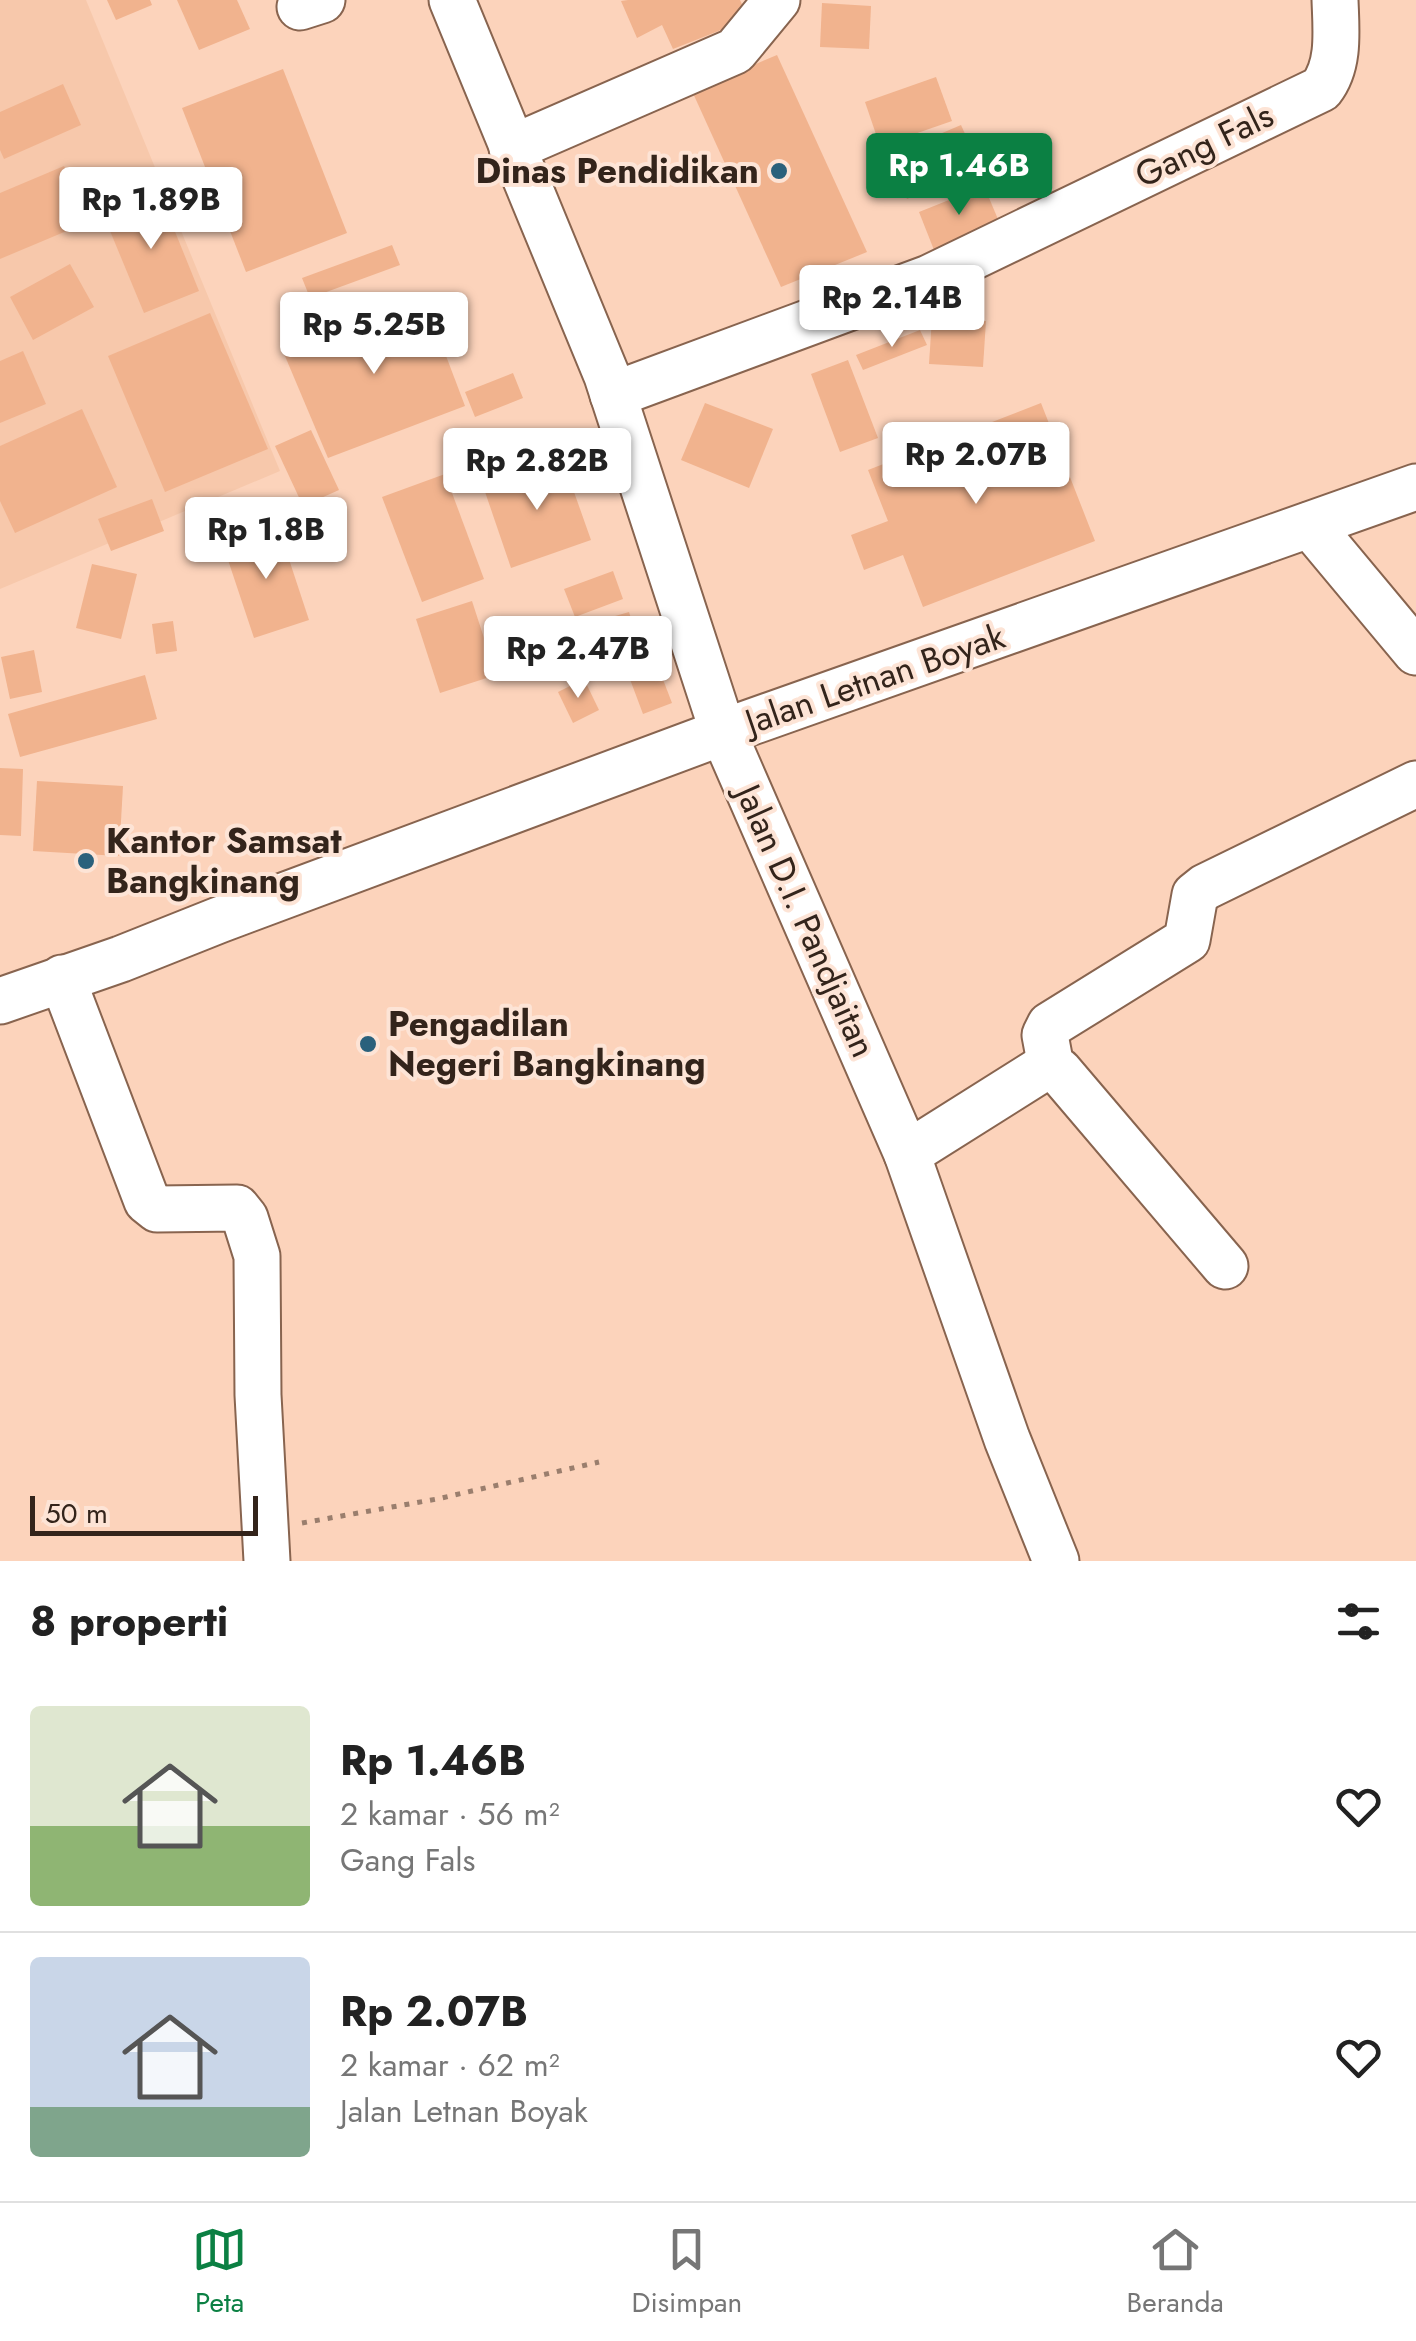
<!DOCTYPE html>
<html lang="id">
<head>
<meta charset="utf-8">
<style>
	:root { --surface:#fff; --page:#f2f2f2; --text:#222; --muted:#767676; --line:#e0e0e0; --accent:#0b8043 }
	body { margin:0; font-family:Jost,sans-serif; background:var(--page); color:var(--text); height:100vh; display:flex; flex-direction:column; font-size:38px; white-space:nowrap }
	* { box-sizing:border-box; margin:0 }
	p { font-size:32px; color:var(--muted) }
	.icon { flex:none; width:55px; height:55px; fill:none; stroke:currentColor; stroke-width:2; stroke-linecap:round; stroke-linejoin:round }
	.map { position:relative; height:1561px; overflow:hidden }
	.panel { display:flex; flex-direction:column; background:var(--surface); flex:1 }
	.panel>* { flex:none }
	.scale { position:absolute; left:30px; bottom:25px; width:228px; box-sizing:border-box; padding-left:10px; border:5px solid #33241b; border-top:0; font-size:28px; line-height:35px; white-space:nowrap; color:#33241b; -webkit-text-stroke:8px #fde4d6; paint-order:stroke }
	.price { position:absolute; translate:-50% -85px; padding:0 22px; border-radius:10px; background:#fff; color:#222; font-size:32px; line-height:65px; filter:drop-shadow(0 2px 5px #0008) }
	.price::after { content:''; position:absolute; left:50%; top:60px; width:30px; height:22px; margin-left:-15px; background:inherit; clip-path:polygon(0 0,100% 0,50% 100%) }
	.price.on { background:var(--accent); color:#fff }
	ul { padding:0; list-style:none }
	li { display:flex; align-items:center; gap:30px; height:250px; padding:0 30px }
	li+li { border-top:2px solid var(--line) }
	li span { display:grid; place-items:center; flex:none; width:280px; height:200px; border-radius:10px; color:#555 }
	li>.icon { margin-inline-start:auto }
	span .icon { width:120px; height:120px; fill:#fffc; stroke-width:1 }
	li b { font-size:42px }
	h2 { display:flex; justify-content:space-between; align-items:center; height:120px; padding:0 30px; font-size:42px }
	.dock { display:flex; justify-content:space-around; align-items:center; height:140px; border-top:2px solid var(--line); background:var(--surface); font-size:28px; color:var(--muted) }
	.dock a { display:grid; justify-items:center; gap:5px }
	.dock .on { color:var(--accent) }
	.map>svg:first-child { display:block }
	.built { fill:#f7c8ab }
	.building { fill:#f1b38e }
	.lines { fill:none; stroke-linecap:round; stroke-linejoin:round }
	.minor-casing { stroke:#88644f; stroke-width:49 }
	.path { stroke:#9a7e6d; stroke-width:5; stroke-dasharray:5 8; stroke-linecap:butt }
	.minor { stroke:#fff; stroke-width:45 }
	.poi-dot { fill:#2a617c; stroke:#fde4d6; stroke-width:4 }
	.labels { text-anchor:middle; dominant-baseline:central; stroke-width:8; stroke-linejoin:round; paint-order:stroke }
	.street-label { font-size:35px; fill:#33241b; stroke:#fde4d6 }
	.poi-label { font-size:35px; font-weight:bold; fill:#33241b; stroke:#fde4d6; text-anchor:start }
</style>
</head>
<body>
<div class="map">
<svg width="1416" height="1561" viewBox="0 0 1416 1561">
	<rect width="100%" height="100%" fill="#fcd3bb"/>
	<path class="built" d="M0,0h86l194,471 -280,118z"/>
	<g class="building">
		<path d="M107,0h43l2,5 -36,15z"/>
		<path d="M177,0h60l13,29 -51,21z"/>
		<path d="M628,0h112l9,19 -76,30 -11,-24 -25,13 -16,-37z"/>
		<path d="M822,3l49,3 -2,43 -49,-2z"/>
		<path d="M777,55l90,197 -86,35 -89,-196z"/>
		<path d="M283,69l64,164 -101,39 -64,-164z"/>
		<path d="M936,77l16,44 -72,25 -15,-44z"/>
		<path d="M63,84l18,41 -77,34 -4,-9v-38z"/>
		<path d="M961,125l19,42 -73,32 -19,-43z"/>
		<path d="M64,166l24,56 -88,37v-66z"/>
		<path d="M984,186l16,38 -66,26 -15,-38z"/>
		<path d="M159,192l40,99 -55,22 -41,-99z"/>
		<path d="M392,245l8,20 -90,33 -8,-20z"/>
		<path d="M70,264l24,43 -61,33 -23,-43z"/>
		<path d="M423,295l42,111 -137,52 -46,-109z"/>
		<path d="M210,313l58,136 -103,43 -57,-136z"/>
		<path d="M932,318l54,3 -3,46 -54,-3z"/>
		<path d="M920,330l7,15 -64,25 -7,-15z"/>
		<path d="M23,351l23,53 -46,19v-62z"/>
		<path d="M848,360l30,78 -38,14 -29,-78z"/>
		<path d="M513,373l10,25 -48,19 -10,-25z"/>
		<path d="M705,403l68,26 -24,59 -68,-28z"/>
		<path d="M1041,403l54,138 -172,66 -20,-52 -39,15 -13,-35 37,-14 -20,-51z"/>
		<path d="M82,409l35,78 -102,46 -15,-32v-55z"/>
		<path d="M311,430l28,60 -36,16 -28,-60z"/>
		<path d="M562,458l29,82 -80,28 -28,-82z"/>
		<path d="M445,474l39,105 -62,23 -40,-105z"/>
		<path d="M152,499l12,32 -53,20 -13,-32z"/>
		<path d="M278,526l31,94 -55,18 -31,-93z"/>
		<path d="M92,564l45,10 -16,65 -45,-11z"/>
		<path d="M613,571l10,28 -48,18 -11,-28z"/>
		<path d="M472,601l24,74 -56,18 -24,-74z"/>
		<path d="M629,612l6,19 -23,7 -7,-19z"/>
		<path d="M173,621l4,30 -21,3 -4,-30z"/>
		<path d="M34,650l8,42 -32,7 -9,-42z"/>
		<path d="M654,656l18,47 -29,11 -18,-48z"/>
		<path d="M145,675l12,44 -137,38 -12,-43z"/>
		<path d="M584,679l15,31 -26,13 -15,-31z"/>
		<path d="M0,768l23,1 -2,67 -21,-1z"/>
		<path d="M37,781l86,5 -4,70 -86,-5z"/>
	</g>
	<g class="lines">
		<g class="minor-casing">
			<g id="minor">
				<path d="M452,0l155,376 116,356 184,422 100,285 49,122"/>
				<path d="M300,7l22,-7"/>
				<path d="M512,148l223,-97 42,-51"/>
				<path d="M613,395l316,-117 392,-189c19,-24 15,-59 14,-89"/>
				<path d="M1310,525l106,127"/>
				<path d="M62,978l85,223 10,8 80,-1 8,10 12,38 1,139 9,166"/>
				<path d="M0,1001l121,-42 98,-39 507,-189 690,-244"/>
				<path d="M1051,1067l-6,-32 5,-10 137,-85 8,-45 10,-8 211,-103"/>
				<path d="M907,1154l135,-85 9,-2 8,4 166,195"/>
			</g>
		</g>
		<path class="path" d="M302,1523l135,-24 162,-37"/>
		<use href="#minor" class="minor"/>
	</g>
	<g class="poi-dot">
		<circle cx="779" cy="171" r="10"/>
		<circle cx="86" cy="861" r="10"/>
		<circle cx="368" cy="1044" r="10"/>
	</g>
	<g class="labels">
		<g class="street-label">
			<text transform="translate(1204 145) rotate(-26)">Gang Fals</text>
			<text transform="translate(875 679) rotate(-19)">Jalan Letnan Boyak</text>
			<text transform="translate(806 921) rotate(66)">Jalan D.I. Pandjaitan</text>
		</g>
		<g class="poi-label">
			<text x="759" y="171" text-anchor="end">Dinas Pendidikan</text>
			<text x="106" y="841">Kantor Samsat<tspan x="106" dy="40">Bangkinang</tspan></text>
			<text x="388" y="1024">Pengadilan<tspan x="388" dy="40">Negeri Bangkinang</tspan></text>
		</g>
	</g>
</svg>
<div class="scale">50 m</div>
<b class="price on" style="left:959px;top:218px">Rp 1.46B</b>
<b class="price" style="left:151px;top:252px">Rp 1.89B</b>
<b class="price" style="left:892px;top:350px">Rp 2.14B</b>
<b class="price" style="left:374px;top:377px">Rp 5.25B</b>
<b class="price" style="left:976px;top:507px">Rp 2.07B</b>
<b class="price" style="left:537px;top:513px">Rp 2.82B</b>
<b class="price" style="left:266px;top:582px">Rp 1.8B</b>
<b class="price" style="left:578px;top:701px">Rp 2.47B</b>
</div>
<section class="panel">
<h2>8 properti<svg class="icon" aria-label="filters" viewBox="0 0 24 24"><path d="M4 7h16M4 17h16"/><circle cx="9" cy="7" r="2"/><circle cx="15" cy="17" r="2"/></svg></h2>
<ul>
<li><span style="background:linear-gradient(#dfe7d0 60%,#8fb573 0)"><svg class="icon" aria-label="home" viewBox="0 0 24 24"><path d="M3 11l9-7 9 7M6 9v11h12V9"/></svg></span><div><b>Rp 1.46B</b><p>2 kamar · 56 m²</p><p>Gang Fals</p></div><svg class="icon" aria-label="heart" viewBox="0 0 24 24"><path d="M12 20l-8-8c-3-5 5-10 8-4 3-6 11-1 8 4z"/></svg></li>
<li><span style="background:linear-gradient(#c9d6e8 75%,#7fa58c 0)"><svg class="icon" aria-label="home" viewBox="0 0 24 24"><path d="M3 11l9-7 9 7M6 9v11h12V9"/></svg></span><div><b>Rp 2.07B</b><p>2 kamar · 62 m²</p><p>Jalan Letnan Boyak</p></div><svg class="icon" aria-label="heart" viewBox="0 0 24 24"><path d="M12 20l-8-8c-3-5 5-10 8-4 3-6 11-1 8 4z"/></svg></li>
</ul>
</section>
<nav class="dock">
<a class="on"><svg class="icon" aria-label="map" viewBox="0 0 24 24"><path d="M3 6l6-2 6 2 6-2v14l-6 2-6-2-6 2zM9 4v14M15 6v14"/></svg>Peta</a>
<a><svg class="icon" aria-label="saved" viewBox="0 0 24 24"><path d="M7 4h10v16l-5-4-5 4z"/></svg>Disimpan</a>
<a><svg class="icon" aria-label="home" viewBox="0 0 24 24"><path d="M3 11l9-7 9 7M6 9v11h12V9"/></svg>Beranda</a>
</nav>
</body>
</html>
